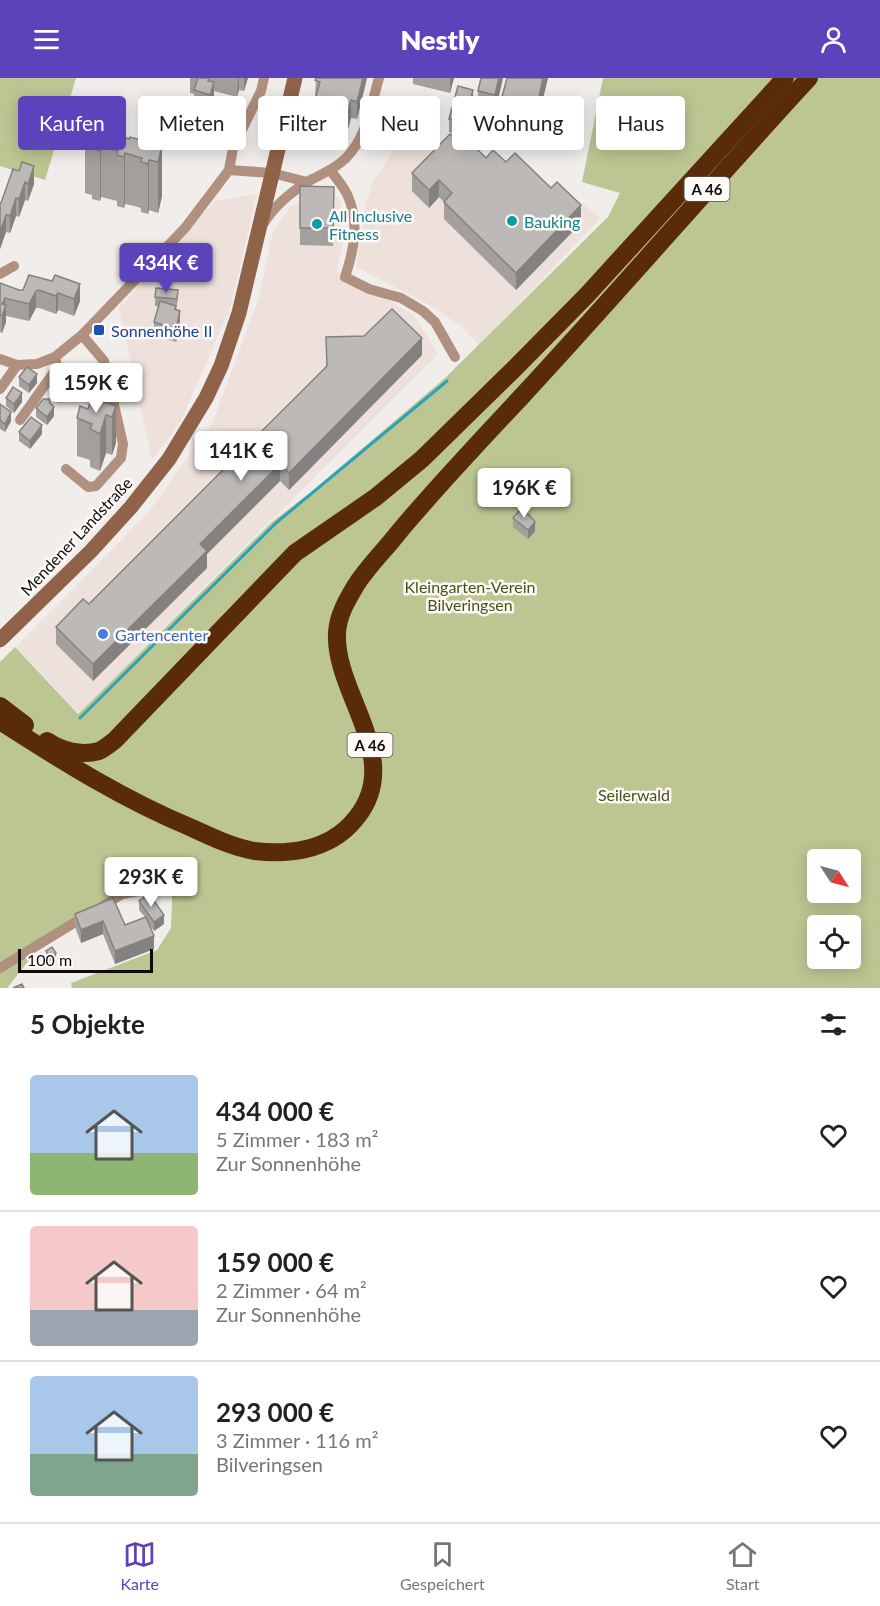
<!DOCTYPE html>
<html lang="de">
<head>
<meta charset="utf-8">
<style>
	:root { --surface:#fff; --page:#f2f2f2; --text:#222; --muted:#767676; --line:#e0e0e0; --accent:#5a43bb }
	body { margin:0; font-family:Lato,sans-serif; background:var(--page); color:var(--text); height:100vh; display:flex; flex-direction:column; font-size:22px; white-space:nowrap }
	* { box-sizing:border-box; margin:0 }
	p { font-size:20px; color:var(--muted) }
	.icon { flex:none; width:33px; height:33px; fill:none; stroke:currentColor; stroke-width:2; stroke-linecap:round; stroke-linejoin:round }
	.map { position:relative; height:910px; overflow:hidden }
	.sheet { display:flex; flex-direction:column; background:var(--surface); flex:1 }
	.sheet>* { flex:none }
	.top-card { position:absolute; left:18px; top:18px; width:844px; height:54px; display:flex; gap:12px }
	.needle { width:39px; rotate:126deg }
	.controls { position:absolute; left:807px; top:771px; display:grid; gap:12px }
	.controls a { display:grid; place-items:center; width:54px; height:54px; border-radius:6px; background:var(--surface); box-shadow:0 3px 15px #0003; font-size:30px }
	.scale { position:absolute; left:18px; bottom:15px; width:135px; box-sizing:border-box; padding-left:6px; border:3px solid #0d0c0b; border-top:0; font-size:16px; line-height:21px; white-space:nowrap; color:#0d0c0b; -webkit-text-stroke:4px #fffaf8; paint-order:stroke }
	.price { position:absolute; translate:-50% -51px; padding:0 14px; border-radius:6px; background:#fff; color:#222; font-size:20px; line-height:39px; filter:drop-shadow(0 2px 3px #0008) }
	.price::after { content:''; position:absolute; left:50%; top:36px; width:18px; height:14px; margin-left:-9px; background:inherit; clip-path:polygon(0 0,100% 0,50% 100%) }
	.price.active { background:var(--accent); color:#fff }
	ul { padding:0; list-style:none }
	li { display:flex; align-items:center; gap:18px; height:150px; padding:0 30px }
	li+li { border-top:2px solid var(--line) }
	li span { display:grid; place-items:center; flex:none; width:168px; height:120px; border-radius:6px; color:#555 }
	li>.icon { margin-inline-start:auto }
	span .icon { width:72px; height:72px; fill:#fffc; stroke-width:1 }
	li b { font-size:26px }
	h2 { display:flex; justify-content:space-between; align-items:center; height:72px; padding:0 30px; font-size:26px }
	.chip { padding:0 21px; border-radius:6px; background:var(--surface); box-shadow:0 3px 15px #0003; font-size:21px; line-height:54px }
	.chip.active { background:var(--accent); color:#fff }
	header { display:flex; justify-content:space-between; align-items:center; height:78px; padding:0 30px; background:var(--accent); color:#fff; font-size:27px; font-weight:800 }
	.dock { display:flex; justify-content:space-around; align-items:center; height:84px; border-top:2px solid var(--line); background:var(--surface); font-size:16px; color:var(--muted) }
	.dock a { display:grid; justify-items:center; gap:3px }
	.dock .active { color:var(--accent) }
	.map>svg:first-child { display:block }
	.built { fill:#eee1dc }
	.green { fill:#bcc693; fill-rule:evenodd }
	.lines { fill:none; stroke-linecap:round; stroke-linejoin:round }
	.stream { stroke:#2da2b7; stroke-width:3 }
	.street { stroke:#b0907e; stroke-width:10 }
	.secondary { stroke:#906348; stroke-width:15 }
	.highway { stroke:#5a2b08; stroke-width:18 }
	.wall { fill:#a39f9d }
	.shaded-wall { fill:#848280 }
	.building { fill:#bdb9b7; stroke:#848280; stroke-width:1.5 }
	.culture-dot { fill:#0f9aa8; stroke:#fffaf8; stroke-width:2 }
	.transit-dot { fill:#1a4fb4; stroke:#fffaf8; stroke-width:2 }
	.shop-dot { fill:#3f7fe0; stroke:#fffaf8; stroke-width:2 }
	.labels { text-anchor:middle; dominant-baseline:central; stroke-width:5; stroke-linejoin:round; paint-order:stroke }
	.shield { fill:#fffaf8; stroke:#565352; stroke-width:1.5 }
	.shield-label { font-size:15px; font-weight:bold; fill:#0d0c0b }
	.culture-label { font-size:16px; fill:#0d838f; stroke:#fffaf8; text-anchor:start }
	.transit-label { font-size:16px; fill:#164399; stroke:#fffaf8; text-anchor:start }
	.street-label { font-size:16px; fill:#0d0c0b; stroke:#fffaf8 }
	.park-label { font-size:16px; fill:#495118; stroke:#fffaf8 }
	.shop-label { font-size:16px; fill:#366cbe; stroke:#fffaf8; text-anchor:start }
</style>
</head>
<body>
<header><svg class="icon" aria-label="menu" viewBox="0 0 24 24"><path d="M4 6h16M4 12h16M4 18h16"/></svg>Nestly<svg class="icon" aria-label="person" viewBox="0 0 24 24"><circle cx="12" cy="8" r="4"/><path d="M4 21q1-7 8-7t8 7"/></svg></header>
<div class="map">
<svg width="880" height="910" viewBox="0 0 880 910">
	<rect width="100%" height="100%" fill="#f1edeb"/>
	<g class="built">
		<path d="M406,53l158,59 37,28 -122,127 -18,-19 -35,-23 -70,-36 9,-58 7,-25z"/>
		<path d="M330,110l11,14 2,41 -6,28 77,44 24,39 -360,359 -62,-66 133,-135 64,-91 46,-123 14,-67 18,-25z"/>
		<path d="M257,116l-27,115 -50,114 -28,37 -33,-152 95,-107z"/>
	</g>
	<g class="green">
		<path d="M0,0h76l-31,102 -45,-14z"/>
		<path d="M603,0h277v910h-808l-1,-5 86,-33 14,-22 2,-55 -55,19 -118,73v-303l15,-15 63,67 194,-192 39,-30 134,-114 163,-161 12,-24 -38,-11zM818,782h32v32h-32zM818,848h32v32h-32z"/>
		<path d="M31,872l3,4 -27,34h-7v-17z"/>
	</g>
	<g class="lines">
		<path class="stream" d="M80,640l196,-195 171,-142"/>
		<g class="street">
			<path d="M229,92l43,3 35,9"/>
			<path d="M331,93c5,7 12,15 16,23 13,28 7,56 -2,83l24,12 32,9 22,13 12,11 20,35"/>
			<path d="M264,145c10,-17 26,-30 43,-41 14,-8 27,-12 39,-24 21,-21 25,-53 33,-80"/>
			<path d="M0,196l14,-8"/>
			<path d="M0,281l17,6 20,-1 18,-7 27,-22 103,-107 44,-58 4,-22 28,-57 3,-13"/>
			<path d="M0,311l17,-24"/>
			<path d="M20,342l37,-52 -2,-11"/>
			<path d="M66,391l22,18 8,-1 25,-28 2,-14 -19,-83 -22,-26"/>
			<path d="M103,828l19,-12 42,-8"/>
			<path d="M0,890l87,-53"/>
		</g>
		<path class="secondary" d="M0,562l91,-89 40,-44 38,-48 37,-61 15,-32 18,-53 56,-235"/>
		<g class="highway">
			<path d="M0,628l25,19"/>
			<path d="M0,643c62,40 124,79 192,107 20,9 40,19 62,23 26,3 55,1 78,-12 9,-5 18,-13 25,-22 47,-59 -23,-124 -20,-184 1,-18 10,-33 19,-48 12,-19 29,-35 42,-52 40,-48 83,-93 125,-138 97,-105 190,-213 286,-317"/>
			<path d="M47,663c15,10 34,15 52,10 5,-2 11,-7 16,-11l180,-187 81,-56 46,-38 92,-90 73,-74 198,-217"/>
		</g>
	</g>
	<g class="wall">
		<path d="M190,0h58l-4,13 -5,-1 -2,7 -23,-6v9l-4,13 -16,-5v-14l-4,-1z"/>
		<path d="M316,0h51l-10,41 -6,-1 -4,15 -34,-8v-18l2,-9z"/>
		<path d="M413,0h41l-4,15 -37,-9z"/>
		<path d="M503,0l-8,34 -17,-4v-17z"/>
		<path d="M548,0l-11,45 -35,-8v-18z"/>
		<path d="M473,26l-9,32 -15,-4v-13z"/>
		<path d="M105,54l48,13 9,1v50l-4,17 -9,-3 -1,4 -7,-2v-4l-7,-2 -9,-2 -1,4 -7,-2v-5l-16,-4 -1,4 -8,-2v-4l-7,-2v-51z"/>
		<path d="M467,72l19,8 20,4 75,61 -65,67 -72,-71v-17l-5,-5 -10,11 -17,-17v-18z"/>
		<path d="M13,91l21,15 -6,17 -3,-1 -6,17 -3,-1 -6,17 -4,-1 -6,17v-46h1z"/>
		<path d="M300,108l34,1 -1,59 -33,-1z"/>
		<path d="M29,197l51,26 -6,15 -16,-6 -2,4 -17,-6h-3l-7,13 -23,-5v6l-4,11 -2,-1v-49l19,7h4z"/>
		<path d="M155,219l23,2 -2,10 4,15 -4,18 -22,-7v-13l5,-16h-4z"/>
		<path d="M326,259l96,18 -133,135 -9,-9 -73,73v14l-114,113 -37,-37v-17l33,-23 237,-237z"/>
		<path d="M19,299l18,6 -8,10 -10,-7z"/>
		<path d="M52,308l16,7 -7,10 -9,-9z"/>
		<path d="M6,320l16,4 -8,11 -8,-7z"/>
		<path d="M50,325l4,13 -7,9 -11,-8v-9z"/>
		<path d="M0,326l11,17 -6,11 -5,-3z"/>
		<path d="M116,328v37l-4,12 -6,-2 -6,18 -10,-4v-7l-13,-4v-38l11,-9z"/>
		<path d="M19,354l23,2 -12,15 -11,-8z"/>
		<path d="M513,440l22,13 -7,8 -15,-12z"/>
		<path d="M139,823l25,23 -10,7 -6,-8 6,26 -39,15 -12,-30 -22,9 -6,-16v-13l50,11 20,-8 -6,-7z"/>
		<path d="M46,873l10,6 -6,4 -4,-6z"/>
	</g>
	<g class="shaded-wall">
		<path d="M238,0h1v12l-2,7z"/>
		<path d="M244,0h4l-4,13z"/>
		<path d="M363,0h4l-10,41v-17z"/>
		<path d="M450,0h4l-4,15z"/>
		<path d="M499,0h4l-8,34v-17z"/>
		<path d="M543,0h5l-11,45v-17z"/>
		<path d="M214,4v18l-4,13v-18z"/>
		<path d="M473,12v14l-9,32v-13z"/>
		<path d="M351,22v18l-4,15v-17z"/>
		<path d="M162,68v50l-4,17v-51z"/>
		<path d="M101,69v50l-1,4v-50z"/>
		<path d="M125,75v51l-1,4v-51z"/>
		<path d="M149,82v50l-1,4v-50z"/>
		<path d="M34,88v18l-6,17v-17z"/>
		<path d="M439,102v17l-10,11v-18z"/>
		<path d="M25,104v18l-6,17v-18z"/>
		<path d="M16,120v18l-6,17v-17z"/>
		<path d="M581,127v18l-65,67v-17z"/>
		<path d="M6,137v17l-6,17v-17z"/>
		<path d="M80,206v17l-6,15v-17z"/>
		<path d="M36,213v17l-7,13v-17z"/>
		<path d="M58,215v17l-2,4v-18z"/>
		<path d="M5,220v12l1,-5v17l-4,11v-29z"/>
		<path d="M180,233v13l-4,18v-13z"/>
		<path d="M422,260v17l-133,135v-17z"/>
		<path d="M37,296v9l-8,10v-8z"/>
		<path d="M68,307v8l-7,10v-9z"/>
		<path d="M22,315v9l-8,11v-9z"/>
		<path d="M116,328v37l-4,12v-38z"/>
		<path d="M54,329v9l-7,9v-8z"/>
		<path d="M11,334v9l-6,11v-8z"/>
		<path d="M106,337v38l-6,18v-37z"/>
		<path d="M42,347v9l-12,15v-8z"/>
		<path d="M280,386v17l-73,73v14l-114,113v-17l107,-120z"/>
		<path d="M535,444v9l-7,8v-9z"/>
		<path d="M164,837v9l-10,7v-9z"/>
		<path d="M103,843v13l-22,9v-13z"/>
		<path d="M154,858v13l-39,15v-13z"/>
		<path d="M56,875v4l-6,4v-4z"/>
	</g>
	<g class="building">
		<path d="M198,0h11l-1,3 6,1 -4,13 -16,-5z"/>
		<path d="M316,0h47l-6,24 -6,-2 -4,16 -34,-9 7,-25 -5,-2z"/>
		<path d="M481,0h18l-4,17 -17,-4z"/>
		<path d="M507,0h36l-6,28 -35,-9z"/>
		<path d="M458,8l15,4 -9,33 -15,-4z"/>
		<path d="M90,48l15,6 1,-2 23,9 1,-2 16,4v2l7,2 1,-2 8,3 -4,16 -9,-2 -1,4 -7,-2 1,-4 -17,-5 -1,4 -7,-2 1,-4 -17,-4 -1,4 -8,-2 1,-4 -8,-3z"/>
		<path d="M450,56l17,16 5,-6 14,14 7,-8 13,12 9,-9 36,35 6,-6 24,23 -65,68 -72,-71 8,-9 -13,-13 -10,10 -17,-17z"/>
		<path d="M22,84l12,4 -6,18 -3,-2 -6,17 -3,-1 -6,18 -4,-1 -6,17v-29h1l12,-34 6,2z"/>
		<path d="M300,108l34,1 -1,41h-33z"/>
		<path d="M29,197l23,6 3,-6 25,9 -6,15 -16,-6 -2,3 -17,-6 -3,1 -7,13 -24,-6 -3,6 4,1 -4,11 -2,-1v-32l19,7h4z"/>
		<path d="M156,210l22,2 -1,9 -22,-2z"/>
		<path d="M160,223l16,5 -1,3 5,2 -4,18 -22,-7z"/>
		<path d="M392,231l30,29 -133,135 -9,-9 -80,80 7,7 -114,113 -37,-37 27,-28 6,5 238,-238 -1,-29 38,-1z"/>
		<path d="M27,289l10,7 -8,11 -10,-8z"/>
		<path d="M58,299l10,8 -7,9 -9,-8z"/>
		<path d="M13,309l9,6 -8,11 -8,-6z"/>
		<path d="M92,320l24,8 -4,11 -6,-2 -6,19 -10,-5 2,-5 -15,-6 3,-12 8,3z"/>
		<path d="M43,321h6l1,4 4,4 -7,10 -11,-9z"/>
		<path d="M0,326l11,8 -6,12 -5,-4z"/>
		<path d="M31,339l11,8 -12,16 -11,-9z"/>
		<path d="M522,430l13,14 -7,8 -15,-12z"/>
		<path d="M149,816l15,21 -10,7 -15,-21z"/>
		<path d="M113,820l12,27 21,-8 8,19 -39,15 -12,-30 -22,9 -6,-16z"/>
		<path d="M52,869l4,6 -6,4 -4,-6z"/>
		<path d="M22,906l2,4h-11z"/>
	</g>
	<g class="culture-dot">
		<circle cx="512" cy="143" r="6"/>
		<circle cx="317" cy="146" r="6"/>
	</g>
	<rect class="transit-dot" x="93" y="246" width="12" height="12" rx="3"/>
	<circle class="shop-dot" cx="103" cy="556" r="6"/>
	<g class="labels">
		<g class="shield">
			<rect x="684.5" y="99" width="45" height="24" rx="4.5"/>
			<rect x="347.5" y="655" width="45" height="24" rx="4.5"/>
		</g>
		<g class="shield-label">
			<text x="707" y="111">A 46</text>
			<text x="370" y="667">A 46</text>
		</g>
		<g class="culture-label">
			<text x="329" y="137">All Inclusive<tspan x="329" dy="18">Fitness</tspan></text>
			<text x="524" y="143">Bauking</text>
		</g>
		<g class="transit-label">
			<text x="111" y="252">Sonnenhöhe II</text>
		</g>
		<g class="street-label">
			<text transform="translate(76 458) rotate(-47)">Mendener Landstraße</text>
		</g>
		<g class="park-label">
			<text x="470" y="508">Kleingarten-Verein<tspan x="470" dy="18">Bilveringsen</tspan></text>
			<text x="634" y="716">Seilerwald</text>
		</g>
		<g class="shop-label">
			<text x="115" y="556">Gartencenter</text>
		</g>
	</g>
</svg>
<div class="controls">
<a><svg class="needle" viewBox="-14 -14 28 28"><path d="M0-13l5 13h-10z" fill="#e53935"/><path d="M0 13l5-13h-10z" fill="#767676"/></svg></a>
<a><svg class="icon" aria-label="locate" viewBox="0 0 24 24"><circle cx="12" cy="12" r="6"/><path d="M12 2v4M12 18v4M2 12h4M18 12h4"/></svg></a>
</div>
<div class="scale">100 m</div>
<b class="price active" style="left:166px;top:216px">434K €</b>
<b class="price" style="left:96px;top:336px">159K €</b>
<b class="price" style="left:241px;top:404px">141K €</b>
<b class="price" style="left:524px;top:441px">196K €</b>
<b class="price" style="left:151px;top:830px">293K €</b>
<div class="top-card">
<a class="chip active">Kaufen</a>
<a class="chip">Mieten</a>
<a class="chip">Filter</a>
<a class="chip">Neu</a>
<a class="chip">Wohnung</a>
<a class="chip">Haus</a>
</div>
</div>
<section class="sheet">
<h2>5 Objekte<svg class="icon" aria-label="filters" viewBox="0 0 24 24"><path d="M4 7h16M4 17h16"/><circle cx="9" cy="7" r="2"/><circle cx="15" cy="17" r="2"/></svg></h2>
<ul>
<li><span style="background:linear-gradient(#a9c7e8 65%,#8fb573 0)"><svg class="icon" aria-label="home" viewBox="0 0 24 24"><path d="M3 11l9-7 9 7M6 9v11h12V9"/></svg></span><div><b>434 000 €</b><p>5 Zimmer · 183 m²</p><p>Zur Sonnenhöhe</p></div><svg class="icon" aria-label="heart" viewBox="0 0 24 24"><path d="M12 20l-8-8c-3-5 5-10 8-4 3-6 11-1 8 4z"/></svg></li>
<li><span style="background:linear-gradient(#f6c9c9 70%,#9aa5b1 0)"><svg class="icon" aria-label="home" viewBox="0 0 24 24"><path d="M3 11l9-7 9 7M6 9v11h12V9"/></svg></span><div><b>159 000 €</b><p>2 Zimmer · 64 m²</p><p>Zur Sonnenhöhe</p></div><svg class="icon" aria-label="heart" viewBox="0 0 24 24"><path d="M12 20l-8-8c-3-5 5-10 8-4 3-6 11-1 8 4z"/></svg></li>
<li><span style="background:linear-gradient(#a9c7e8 65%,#7fa58c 0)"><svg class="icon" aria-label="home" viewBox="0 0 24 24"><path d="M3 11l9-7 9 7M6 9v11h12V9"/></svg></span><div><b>293 000 €</b><p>3 Zimmer · 116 m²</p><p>Bilveringsen</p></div><svg class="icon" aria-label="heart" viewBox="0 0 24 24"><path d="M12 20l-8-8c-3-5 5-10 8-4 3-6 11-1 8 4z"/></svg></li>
</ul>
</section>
<nav class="dock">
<a class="active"><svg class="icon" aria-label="map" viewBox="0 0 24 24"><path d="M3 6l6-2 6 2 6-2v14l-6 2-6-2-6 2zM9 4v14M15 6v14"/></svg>Karte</a>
<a><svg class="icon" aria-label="saved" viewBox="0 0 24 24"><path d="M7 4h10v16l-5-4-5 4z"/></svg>Gespeichert</a>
<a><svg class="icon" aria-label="home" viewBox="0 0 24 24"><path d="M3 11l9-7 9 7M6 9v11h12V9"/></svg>Start</a>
</nav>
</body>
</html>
